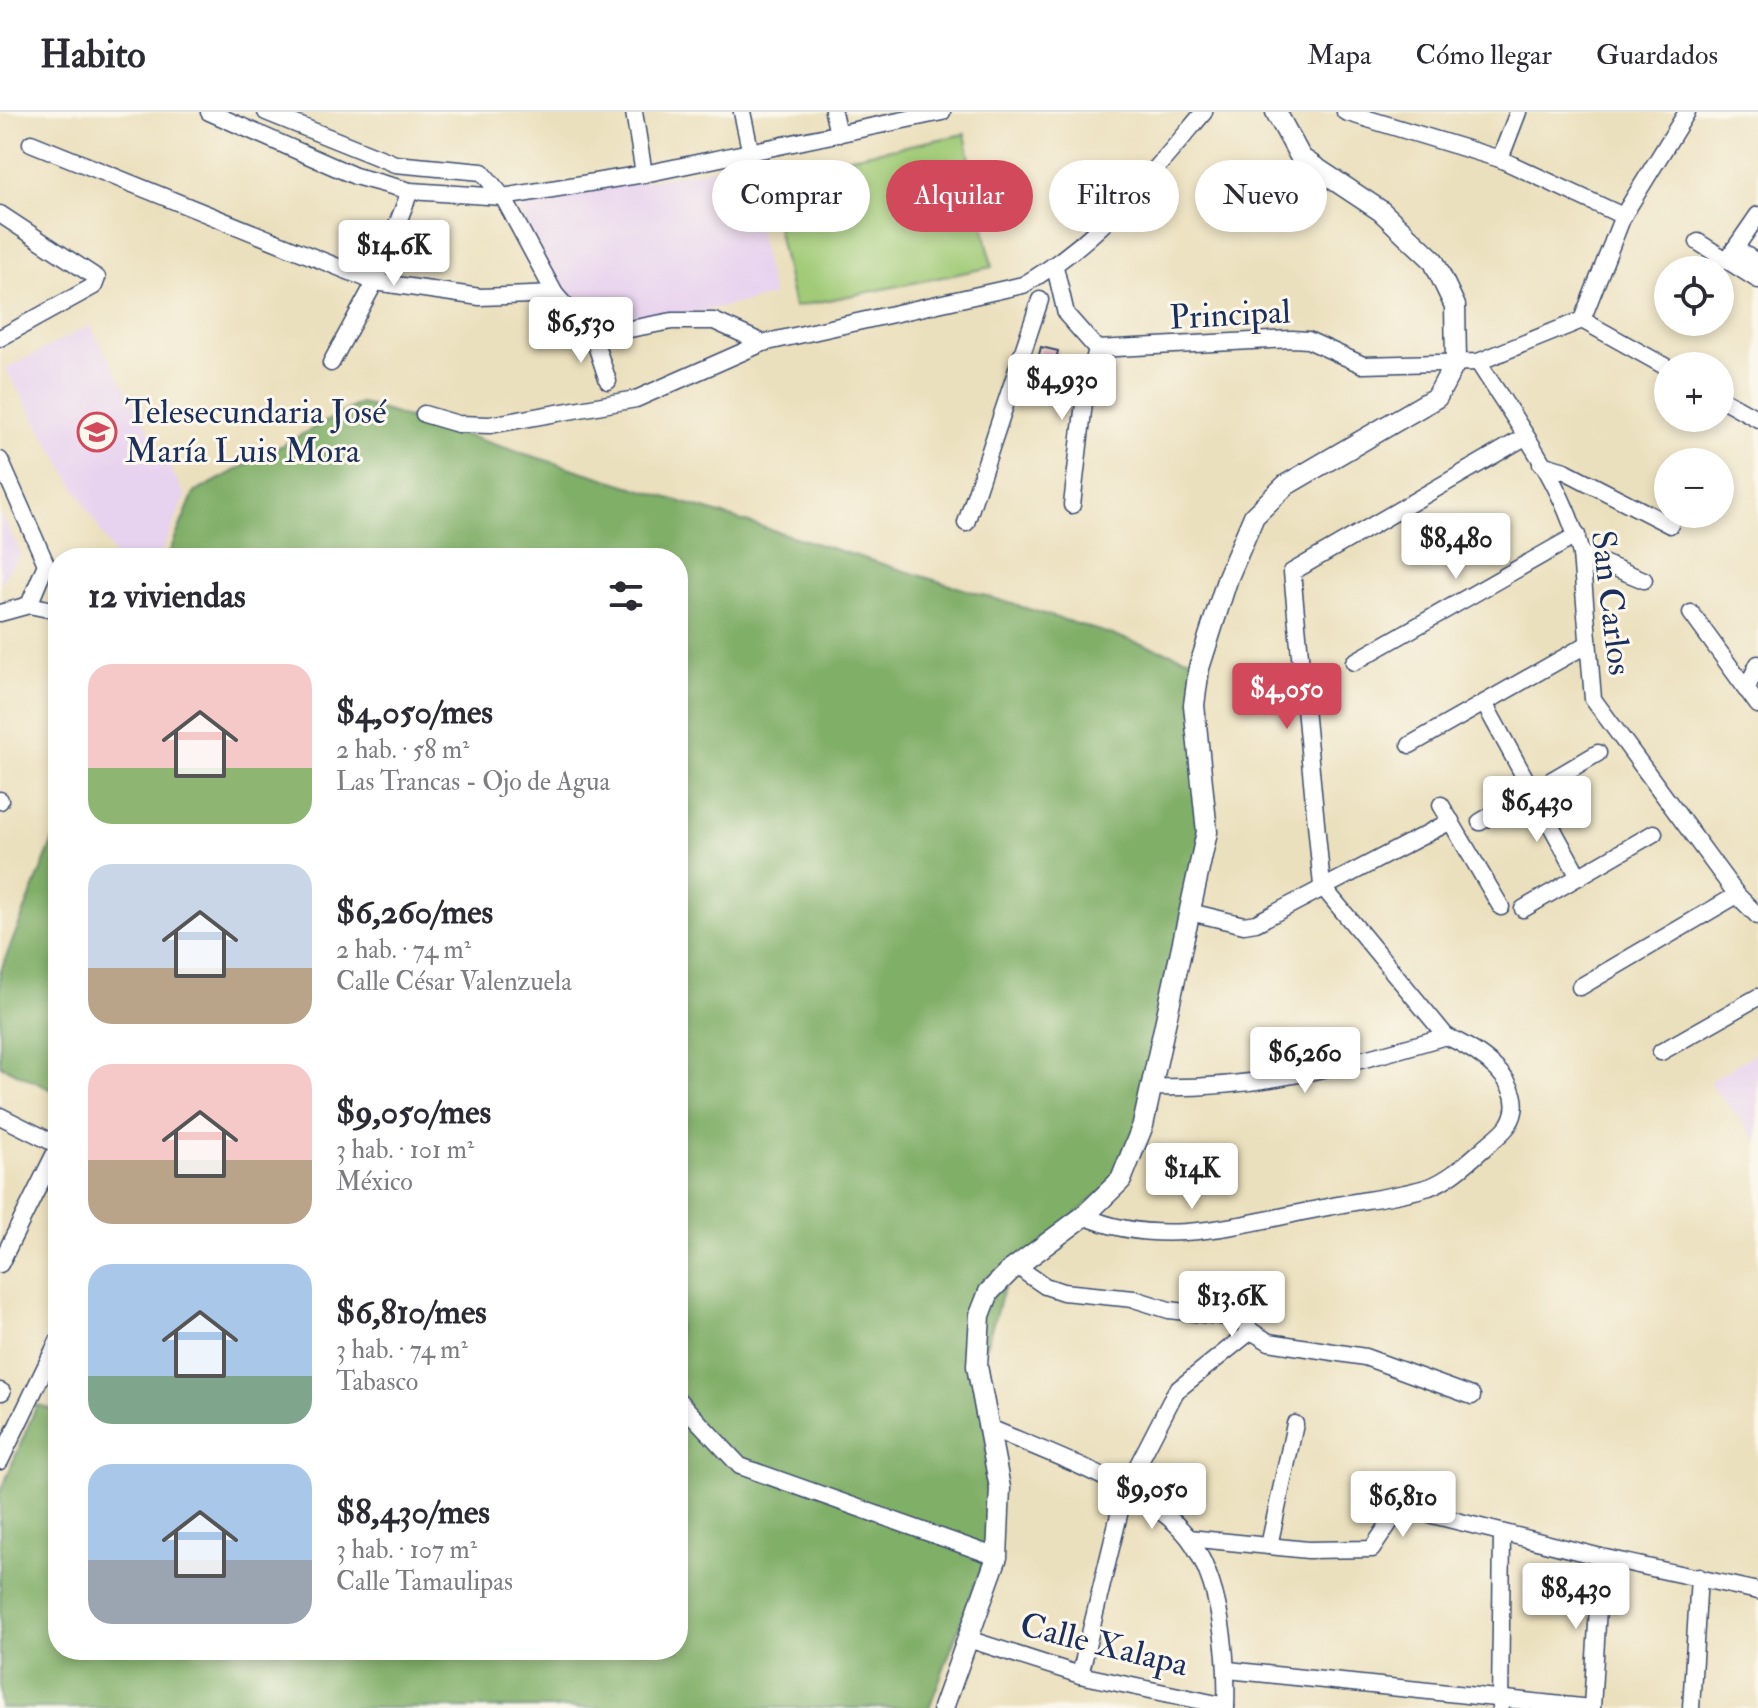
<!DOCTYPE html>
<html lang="es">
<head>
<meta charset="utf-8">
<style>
	:root { --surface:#fff; --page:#f2f2f3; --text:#2b2b33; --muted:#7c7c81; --line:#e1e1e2; --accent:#d1495b }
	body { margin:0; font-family:"IM FELL Double Pica",serif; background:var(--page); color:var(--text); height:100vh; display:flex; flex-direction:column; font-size:30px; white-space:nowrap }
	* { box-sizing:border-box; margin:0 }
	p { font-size:26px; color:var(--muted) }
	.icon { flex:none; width:44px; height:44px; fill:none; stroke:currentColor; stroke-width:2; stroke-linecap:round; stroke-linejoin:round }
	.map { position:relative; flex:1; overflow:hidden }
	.side { position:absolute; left:48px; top:436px; width:640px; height:1112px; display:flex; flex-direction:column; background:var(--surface); border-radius:32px; box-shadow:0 4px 12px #0003 }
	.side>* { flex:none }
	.top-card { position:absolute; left:712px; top:48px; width:760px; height:72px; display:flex; gap:16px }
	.fabs { position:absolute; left:1654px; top:144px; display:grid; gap:16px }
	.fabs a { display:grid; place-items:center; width:80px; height:80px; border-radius:50%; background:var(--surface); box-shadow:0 4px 12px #0003; font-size:40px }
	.price { position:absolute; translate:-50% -68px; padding:0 18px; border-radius:8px; background:#fff; color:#222; font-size:26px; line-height:52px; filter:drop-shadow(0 2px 4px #0008) }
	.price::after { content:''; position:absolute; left:50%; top:48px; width:24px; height:18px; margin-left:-12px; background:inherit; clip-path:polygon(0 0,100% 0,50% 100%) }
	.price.selected { background:var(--accent); color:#fff }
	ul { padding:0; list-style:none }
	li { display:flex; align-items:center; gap:24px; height:200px; padding:0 40px }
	li span { display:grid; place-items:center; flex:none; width:224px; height:160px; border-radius:24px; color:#555 }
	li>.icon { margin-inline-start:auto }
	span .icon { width:96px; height:96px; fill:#fffc; stroke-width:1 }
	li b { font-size:34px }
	h2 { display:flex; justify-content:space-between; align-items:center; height:96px; padding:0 40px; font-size:34px }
	.pill { padding:0 28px; border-radius:36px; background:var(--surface); box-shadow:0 4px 12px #0003; font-size:28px; line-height:72px }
	.pill.selected { background:var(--accent); color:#fff }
	header { display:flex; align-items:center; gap:48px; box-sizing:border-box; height:112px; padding:0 40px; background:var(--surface); border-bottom:2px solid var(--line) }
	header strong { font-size:38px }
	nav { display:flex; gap:44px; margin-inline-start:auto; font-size:28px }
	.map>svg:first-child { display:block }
	.built { fill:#e7d2ef }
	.green { fill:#a1cb77; stroke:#5e7d6a; stroke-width:2 }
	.forest { fill:#80af68; stroke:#4e6f63; stroke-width:2 }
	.building { fill:#dfa5c3 }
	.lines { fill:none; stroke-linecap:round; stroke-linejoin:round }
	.minor-casing { stroke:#3a4a6c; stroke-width:19 }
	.tertiary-casing { stroke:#3a4a6c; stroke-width:23 }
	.minor { stroke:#fff; stroke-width:16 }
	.tertiary { stroke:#fff; stroke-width:20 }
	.labels { text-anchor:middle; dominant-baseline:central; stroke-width:6; stroke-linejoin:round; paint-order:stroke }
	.street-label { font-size:34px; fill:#1b2f5e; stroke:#fbf7ec }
	.poi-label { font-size:34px; fill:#1b2f5e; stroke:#fbf7ec; text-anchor:start }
</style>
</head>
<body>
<header>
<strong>Habito</strong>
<nav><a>Mapa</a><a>Cómo llegar</a><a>Guardados</a></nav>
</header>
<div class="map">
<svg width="1758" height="1596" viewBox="0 0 1758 1596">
	<rect width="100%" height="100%" fill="#fbf7ec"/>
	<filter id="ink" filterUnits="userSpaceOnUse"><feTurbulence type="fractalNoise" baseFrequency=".0125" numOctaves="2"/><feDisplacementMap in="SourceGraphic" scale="16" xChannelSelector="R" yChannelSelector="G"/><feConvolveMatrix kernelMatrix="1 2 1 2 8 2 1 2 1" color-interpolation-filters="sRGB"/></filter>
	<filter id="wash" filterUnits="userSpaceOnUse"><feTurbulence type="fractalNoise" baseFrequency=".006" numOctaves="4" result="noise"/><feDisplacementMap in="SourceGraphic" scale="32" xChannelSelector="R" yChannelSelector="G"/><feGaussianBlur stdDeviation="1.8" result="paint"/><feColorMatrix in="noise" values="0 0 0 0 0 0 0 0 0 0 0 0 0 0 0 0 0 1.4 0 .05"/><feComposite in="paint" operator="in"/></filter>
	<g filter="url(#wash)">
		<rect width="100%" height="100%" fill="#ebe0bd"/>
		<g class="built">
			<path d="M743,52l30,132 -93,20 -63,8 -30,-7 -23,-21 -48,-93z"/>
			<path d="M90,213l96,171 -27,62h-43l-110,-189z"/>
			<path d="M0,400l21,41 -21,30z"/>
			<path d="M1758,939v91l-49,-60z"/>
		</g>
		<path class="green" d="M965,22l27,133 -198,40 -28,-133z"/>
		<g class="forest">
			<path d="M360,291l834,257 17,191 -87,320 -116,104 -26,83 9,184 -62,166h-929v-215l37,-88 21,6v239h620v-1092h-511l27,-65z"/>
			<path d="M58,716v265l-58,-28v-93z"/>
		</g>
		<g id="blocks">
			<path class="building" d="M1041,235l17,4 -10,40 -17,-5z"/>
		</g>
	</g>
	<g filter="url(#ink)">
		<use href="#blocks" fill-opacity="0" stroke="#3a4a6c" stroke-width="2"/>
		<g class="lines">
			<g class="minor-casing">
				<g id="minor">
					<path d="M209,0l146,64 55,15 93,6 52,97 38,42 79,-15h42l49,22"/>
					<path d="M266,0l129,52 87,8 21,25 141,-23 298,-62"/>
					<path d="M634,0l10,62"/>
					<path d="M742,0l9,42"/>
					<path d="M833,0l5,22"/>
					<path d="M1345,0l155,47 123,57"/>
					<path d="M31,31l344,139 105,15 75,-3"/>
					<path d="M1500,47l18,-47"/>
					<path d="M0,102l97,64 -3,8 -94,52"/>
					<path d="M1698,130l60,38"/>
					<path d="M1735,136l23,15"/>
					<path d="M1727,148l31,-45"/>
					<path d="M1055,155l11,47 31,35 195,-10 16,1 55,25 115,-3 104,-42 41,-104 64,-104"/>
					<path d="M1582,208l86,48"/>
					<path d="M593,224l15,45"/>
					<path d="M1478,250c38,60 86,122 103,192l12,145 144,196 21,21"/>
					<path d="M331,251l44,-81 35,-91"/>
					<path d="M1720,286l38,21"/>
					<path d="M424,302l34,10 32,1 146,-26 127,-56 260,-58c75,-43 126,-108 181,-173"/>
					<path d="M0,348l46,104 -17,41 -29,8"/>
					<path d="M1541,352l24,7 105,54"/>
					<path d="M1072,393l13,-111 12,-45"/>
					<path d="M966,411l74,-223"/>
					<path d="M1581,442l63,26"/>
					<path d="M29,493l29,6"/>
					<path d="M1691,501l67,92"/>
					<path d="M1354,550l223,-127"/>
					<path d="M1746,578l12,-26"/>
					<path d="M1484,591l95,174"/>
					<path d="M1410,633l176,-100"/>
					<path d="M0,688v1"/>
					<path d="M1441,693l60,102"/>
					<path d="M1480,710l118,-69"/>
					<path d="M1523,797l131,-76"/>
					<path d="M1190,800l54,13 12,-2 195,-102"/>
					<path d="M1580,875l157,-92"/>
					<path d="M1661,940l97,-55"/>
					<path d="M1153,975c103,3 196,-22 293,-51"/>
					<path d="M0,1004l58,29"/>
					<path d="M1084,1104c79,35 163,6 244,-9 32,-7 69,-10 101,-20 20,-7 39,-25 54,-38 8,-8 21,-16 26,-25 24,-40 -34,-75 -63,-88l-124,-150 -30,-314 233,-135"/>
					<path d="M1021,1150l5,11 19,13 18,6 71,7 35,11 60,7 16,5 6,9 18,11 96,15 107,39"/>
					<path d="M0,1152l58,-117"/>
					<path d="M0,1279l2,1"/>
					<path d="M678,1288l62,66 257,91"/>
					<path d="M990,1316c58,25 159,60 198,109 33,43 40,119 38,171"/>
					<path d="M0,1349l58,-120"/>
					<path d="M1189,1426l119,12 64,-1 28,-42 201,50 157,34"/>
					<path d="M1269,1434l26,-122"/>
					<path d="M968,1527l112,36 146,31"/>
					<path d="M1228,1558l363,38"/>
					<path d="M1080,1563l45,-185 51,-99 75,-60"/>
					<path d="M1500,1595l2,-174"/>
					<path d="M1592,1596l9,-151"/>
					<path d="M1691,1596l8,-131"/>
				</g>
			</g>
			<g class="tertiary-casing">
				<path id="tertiary" d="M943,1596l54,-151 3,-69 -23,-122 3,-51 9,-23 21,-21 74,-55 37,-36 22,-55 64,-293 -13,-127 5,-37 29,-91 26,-61 32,-31 151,-88 19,-36 -1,-55 -22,-46 -52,-49 -80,-53 -25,-46"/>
			</g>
			<use href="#minor" class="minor"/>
			<use href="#tertiary" class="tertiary"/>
		</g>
	</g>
	<defs>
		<g id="school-ring" transform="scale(2)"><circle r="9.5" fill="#fbf7ec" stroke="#d1495b" stroke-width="1.5"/><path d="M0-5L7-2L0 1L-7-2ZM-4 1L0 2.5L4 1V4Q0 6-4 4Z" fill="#d1495b"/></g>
	</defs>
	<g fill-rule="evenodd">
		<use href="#school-ring" x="97" y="320"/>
	</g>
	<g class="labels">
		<g class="street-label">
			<text transform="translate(1230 203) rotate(-3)">Principal</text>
			<text transform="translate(1611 491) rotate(83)">San Carlos</text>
			<text transform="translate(1104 1533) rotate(14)">Calle Xalapa</text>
		</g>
		<g class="poi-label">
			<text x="125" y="300">Telesecundaria José<tspan x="125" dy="39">María Luis Mora</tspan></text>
		</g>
	</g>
</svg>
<div class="fabs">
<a><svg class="icon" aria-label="locate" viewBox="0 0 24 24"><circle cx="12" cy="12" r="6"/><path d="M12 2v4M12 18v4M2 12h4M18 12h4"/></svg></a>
<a>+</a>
<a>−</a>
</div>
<b class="price" style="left:394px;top:176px">$14.6K</b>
<b class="price" style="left:581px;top:253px">$6,530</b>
<b class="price" style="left:1062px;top:310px">$4,930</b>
<b class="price" style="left:1456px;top:469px">$8,480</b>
<b class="price selected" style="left:1287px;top:619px">$4,050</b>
<b class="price" style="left:1537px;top:732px">$6,430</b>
<b class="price" style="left:1305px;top:983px">$6,260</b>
<b class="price" style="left:1192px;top:1099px">$14K</b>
<b class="price" style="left:1232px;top:1227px">$13.6K</b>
<b class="price" style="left:1152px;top:1419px">$9,050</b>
<b class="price" style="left:1403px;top:1427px">$6,810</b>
<b class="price" style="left:1576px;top:1519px">$8,430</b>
<div class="top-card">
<a class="pill">Comprar</a>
<a class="pill selected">Alquilar</a>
<a class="pill">Filtros</a>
<a class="pill">Nuevo</a>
</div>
<section class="side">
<h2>12 viviendas<svg class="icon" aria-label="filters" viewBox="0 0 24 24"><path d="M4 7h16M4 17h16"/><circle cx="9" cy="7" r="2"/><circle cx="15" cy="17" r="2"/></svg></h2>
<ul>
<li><span style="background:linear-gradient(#f6c9c9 65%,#8fb573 0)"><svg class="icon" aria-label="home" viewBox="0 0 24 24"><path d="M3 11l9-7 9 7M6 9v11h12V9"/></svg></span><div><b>$4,050/mes</b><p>2 hab. · 58 m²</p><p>Las Trancas - Ojo de Agua</p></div></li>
<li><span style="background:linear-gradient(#c9d6e8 65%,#b9a48a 0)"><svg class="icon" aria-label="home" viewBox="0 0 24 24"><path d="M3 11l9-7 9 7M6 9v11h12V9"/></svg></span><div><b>$6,260/mes</b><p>2 hab. · 74 m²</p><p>Calle César Valenzuela</p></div></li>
<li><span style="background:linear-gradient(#f6c9c9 60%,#b9a48a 0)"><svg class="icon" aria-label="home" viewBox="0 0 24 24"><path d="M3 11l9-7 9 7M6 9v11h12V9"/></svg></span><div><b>$9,050/mes</b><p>3 hab. · 101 m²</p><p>México</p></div></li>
<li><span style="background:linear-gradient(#a9c7e8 70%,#7fa58c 0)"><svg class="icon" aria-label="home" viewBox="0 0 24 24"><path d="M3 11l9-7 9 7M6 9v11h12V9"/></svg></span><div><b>$6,810/mes</b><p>3 hab. · 74 m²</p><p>Tabasco</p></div></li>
<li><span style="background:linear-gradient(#a9c7e8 60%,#9aa5b1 0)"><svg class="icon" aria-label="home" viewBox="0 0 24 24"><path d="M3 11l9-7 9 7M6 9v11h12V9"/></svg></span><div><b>$8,430/mes</b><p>3 hab. · 107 m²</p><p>Calle Tamaulipas</p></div></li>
</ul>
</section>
</div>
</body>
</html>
